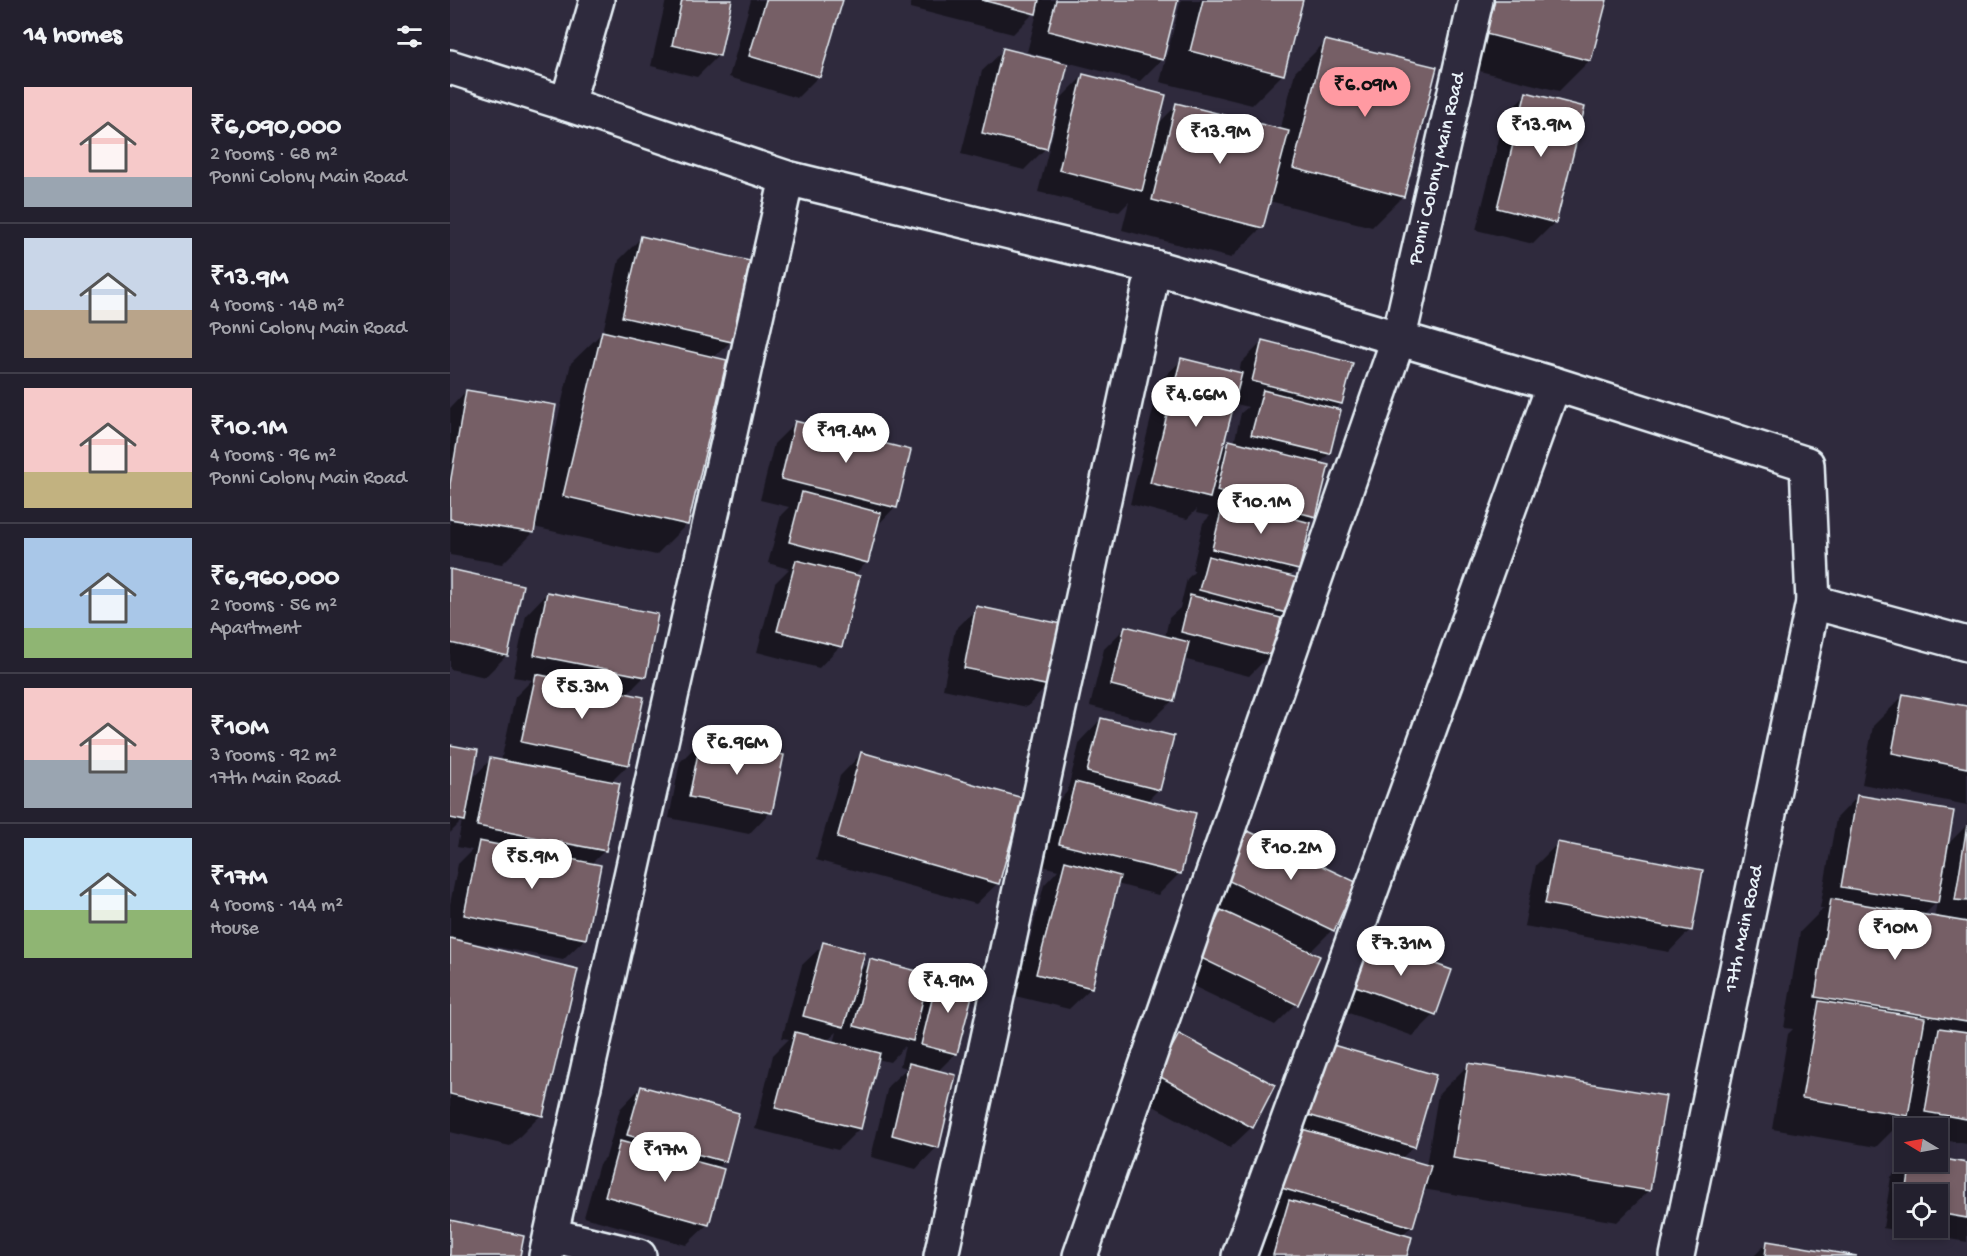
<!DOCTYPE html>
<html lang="en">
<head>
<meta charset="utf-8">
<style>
	:root { --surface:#23202e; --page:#2b2836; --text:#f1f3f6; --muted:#a3a3aa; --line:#403e4a; --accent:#ff9aa2 }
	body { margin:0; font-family:"Gochi Hand",sans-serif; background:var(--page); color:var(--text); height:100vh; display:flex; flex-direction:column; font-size:22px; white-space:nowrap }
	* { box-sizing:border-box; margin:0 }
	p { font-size:20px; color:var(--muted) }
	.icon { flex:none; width:33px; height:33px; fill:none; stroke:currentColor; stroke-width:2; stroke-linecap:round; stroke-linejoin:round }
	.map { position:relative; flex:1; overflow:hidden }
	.panel { display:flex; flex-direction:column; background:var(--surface); width:450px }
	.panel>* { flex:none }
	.needle { width:39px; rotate:280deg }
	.controls { position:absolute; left:1444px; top:1118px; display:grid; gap:12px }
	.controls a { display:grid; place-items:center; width:54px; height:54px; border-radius:0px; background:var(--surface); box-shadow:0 3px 9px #0003,0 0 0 2px var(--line); font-size:30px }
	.price { position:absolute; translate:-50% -51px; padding:0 14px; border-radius:21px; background:#fff; color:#222; font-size:20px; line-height:39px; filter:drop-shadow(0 2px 3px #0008) }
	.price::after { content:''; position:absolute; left:50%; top:36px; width:18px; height:14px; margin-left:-9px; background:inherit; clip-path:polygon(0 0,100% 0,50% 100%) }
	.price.active { background:var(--accent); color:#111 }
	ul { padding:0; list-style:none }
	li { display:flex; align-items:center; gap:18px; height:150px; padding:0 24px }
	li+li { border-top:2px solid var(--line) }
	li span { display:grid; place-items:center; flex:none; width:168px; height:120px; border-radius:0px; color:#555 }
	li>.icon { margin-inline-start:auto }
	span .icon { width:72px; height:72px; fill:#fffc; stroke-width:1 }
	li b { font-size:26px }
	h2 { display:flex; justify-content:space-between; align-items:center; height:72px; padding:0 24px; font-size:26px }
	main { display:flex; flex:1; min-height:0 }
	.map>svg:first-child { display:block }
	.shadow { fill:#0007; fill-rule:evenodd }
	.building { fill:#765f66; stroke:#e8f1f8; stroke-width:1.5 }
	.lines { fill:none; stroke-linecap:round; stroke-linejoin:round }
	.street-casing { stroke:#e8f1f8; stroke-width:38 }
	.street { stroke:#2f2a3d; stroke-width:33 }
	.labels { text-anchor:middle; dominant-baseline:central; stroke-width:6; stroke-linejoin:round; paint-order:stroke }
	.street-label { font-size:20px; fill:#e8f1f8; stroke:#2f2a3d }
</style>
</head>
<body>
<main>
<section class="panel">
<h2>14 homes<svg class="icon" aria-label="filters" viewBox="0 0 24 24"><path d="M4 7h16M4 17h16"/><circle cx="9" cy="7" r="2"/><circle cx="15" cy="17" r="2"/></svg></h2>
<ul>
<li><span style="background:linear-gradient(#f6c9c9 75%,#9aa5b1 0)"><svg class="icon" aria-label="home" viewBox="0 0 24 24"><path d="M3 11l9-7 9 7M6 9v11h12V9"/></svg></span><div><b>₹6,090,000</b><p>2 rooms · 68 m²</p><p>Ponni Colony Main Road</p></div></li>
<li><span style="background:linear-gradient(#c9d6e8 60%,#b9a48a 0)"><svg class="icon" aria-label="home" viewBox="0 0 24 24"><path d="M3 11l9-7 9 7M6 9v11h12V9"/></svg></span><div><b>₹13.9M</b><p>4 rooms · 148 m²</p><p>Ponni Colony Main Road</p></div></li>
<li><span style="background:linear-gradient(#f6c9c9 70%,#c2b280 0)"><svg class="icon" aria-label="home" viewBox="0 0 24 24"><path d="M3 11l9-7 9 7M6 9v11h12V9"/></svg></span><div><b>₹10.1M</b><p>4 rooms · 96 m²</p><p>Ponni Colony Main Road</p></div></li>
<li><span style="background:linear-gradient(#a9c7e8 75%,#8fb573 0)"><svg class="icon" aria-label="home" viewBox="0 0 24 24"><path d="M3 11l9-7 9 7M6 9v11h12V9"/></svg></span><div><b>₹6,960,000</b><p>2 rooms · 56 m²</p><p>Apartment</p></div></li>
<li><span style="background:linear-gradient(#f6c9c9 60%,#9aa5b1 0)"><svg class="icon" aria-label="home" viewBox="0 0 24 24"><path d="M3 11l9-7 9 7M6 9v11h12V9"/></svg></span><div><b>₹10M</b><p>3 rooms · 92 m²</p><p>17th Main Road</p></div></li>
<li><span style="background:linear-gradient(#bfe0f5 60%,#8fb573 0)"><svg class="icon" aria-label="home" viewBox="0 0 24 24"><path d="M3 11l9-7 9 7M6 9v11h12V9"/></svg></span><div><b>₹17M</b><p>4 rooms · 144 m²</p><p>House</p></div></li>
</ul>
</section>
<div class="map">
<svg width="1517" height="1256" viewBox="0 0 1517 1256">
	<rect width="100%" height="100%" fill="#2f2a3d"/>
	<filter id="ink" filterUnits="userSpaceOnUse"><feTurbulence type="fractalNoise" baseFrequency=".0167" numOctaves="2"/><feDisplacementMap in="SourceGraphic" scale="12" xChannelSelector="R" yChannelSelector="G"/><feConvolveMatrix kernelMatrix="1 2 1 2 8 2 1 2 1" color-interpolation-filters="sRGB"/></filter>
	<g filter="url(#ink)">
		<g class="shadow">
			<path d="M216,0h65l-12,55 -22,22 -46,-11z"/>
			<path d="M301,0h90l-22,76 -22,22 -68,-21z"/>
			<path d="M462,0h265l-15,59 -22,22 -113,-29 11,-43 -25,25 -103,-26z"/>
			<path d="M731,0h121l-19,74 -31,31 -92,-23z"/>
			<path d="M1022,0h133l-15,60 -31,31 -103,-26z"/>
			<path d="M876,41l77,155 -31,31 -103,-26 -7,26 -31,31 -109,-28 7,-28 -10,10 -81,-20 24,-95 21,-21 74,49 20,-20 103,26 15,-59z"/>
			<path d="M554,50l42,98 -22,22 -63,-16 21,-83z"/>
			<path d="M1076,94l58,14 -30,115 -21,21 -57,-14 29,-115z"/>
			<path d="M191,238l107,24 -18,80 -17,16 -26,166 -31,31 -122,-28 -1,6 -31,31 -52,-9v-147l16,-17 79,82 26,-110 32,-31 16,-72z"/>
			<path d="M813,341l78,62 -7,7 -5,44 -10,10 -5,52 -7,7 -10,46 -8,8 -1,36 -9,9 -9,33 -21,21 -66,-17 -10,41 -22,22 -61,-16 14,-57 22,-22 39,10 4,-19 11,-10 7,-29 8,-8 -3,-1 11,-47 7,-7 -14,-3 1,-4 -10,10 -57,-15 30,-123 22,-21 57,14 2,-11zM783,403l15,4 -7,6 -7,30 -4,-2 -10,10z"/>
			<path d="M345,423l100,84 -19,20 -9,35 -14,14 -13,70 -21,22 -62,-16 18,-69 14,-14 -21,-6 13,-48 8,-8 -29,-7 14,-56z"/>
			<path d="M0,571l57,84 -22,22 -35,-8z"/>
			<path d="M97,593l98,83 -19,19 2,70 -18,18 -6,68 -13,13 -6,75 -22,21 -91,-18 69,173 -31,31 -60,-14v-228l8,-40 14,-14 -15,-3 5,-26 -12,12v-87l21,34 20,-21 10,2 14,-64 17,-17 -19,-3 13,-62z"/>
			<path d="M527,608l71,77 -21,22 -84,-18 12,-59z"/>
			<path d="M1454,695l63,13v97l-105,-21 11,-58z"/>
			<path d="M651,719l58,70 -13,13 34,71 -22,22 -41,-11 -26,104 -22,21 -54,-13 29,-111 14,-15 -20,-5 16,-60 13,-13 13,-51z"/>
			<path d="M252,740l68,72 -21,22 -80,-16 11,-56z"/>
			<path d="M411,754l137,129 -22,21 -160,-44 24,-84z"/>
			<path d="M1407,797l89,49 21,-21v319l-29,-5v-11h-33l-1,5 3,-17 -31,31 -104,-18 16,-95 5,-5 -9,-1 16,-96 24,-24h-4l16,-89zM1487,902l-3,16 -11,-2z"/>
			<path d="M798,833l84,97 -23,23 -13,51 -21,21 -97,-46 22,-46 23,-23 -18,-9 22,-47z"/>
			<path d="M1107,844l133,86 -21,22 -145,-26 12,-61z"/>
			<path d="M916,940l84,31 -15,43 -22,22 -84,-30z"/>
			<path d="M374,944l33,30 14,-13 52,31 16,-15 17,76 -19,19v75l-21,22 -45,-12 17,-71 19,-18 -7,-2 5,-20 -15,16 -13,-3 -17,69 -22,22 -83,-21 18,-74 16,-16 -7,-1 20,-73zM387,1032l-3,11 -7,-2z"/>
			<path d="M730,1035l72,92 -22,21 -93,-51 21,-40z"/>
			<path d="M1019,1064l180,127 -32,31 -194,-33 -11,37 -10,9 9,3 -6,18h-146l9,-33 9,-8 -20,-6 48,-143 109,80 -13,13 25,7 12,-71z"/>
			<path d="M191,1087l83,74 -8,8 -8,55 -22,21 -102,-28 15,-53 7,-7 14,-48z"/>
			<path d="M1488,1160l29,5v77l-84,-14 8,-51 16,-16zM1455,1194h33v33h-33z"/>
			<path d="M1318,1242l80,14h-94z"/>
		</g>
		<g class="building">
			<path d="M232,0h50l-12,56 -48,-11z"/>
			<path d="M316,0h77l-23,77 -71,-21z"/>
			<path d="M532,0h57l-3,14z"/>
			<path d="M606,0h122l-15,60 -115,-29z"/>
			<path d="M753,0h100l-19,75 -94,-24z"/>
			<path d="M1045,0h112l-16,61 -105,-27z"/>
			<path d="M875,40l112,27 -33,130 -111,-29z"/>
			<path d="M553,48l65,16 -21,85 -65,-16z"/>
			<path d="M633,74l83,21 -24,96 -83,-21z"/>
			<path d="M1076,92l59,15 -29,116 -59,-15z"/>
			<path d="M726,103l113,28 -26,97 -111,-28z"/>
			<path d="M191,236l109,25 -18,81 -110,-25z"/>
			<path d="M152,331l125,29 -39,165 -125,-29z"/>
			<path d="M812,340l91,23 -11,41 -90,-23z"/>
			<path d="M731,358l61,15 -32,125 -60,-15z"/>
			<path d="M16,390l90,15 -22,128 -84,-14v-35z"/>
			<path d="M813,390l78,20 -11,44 -79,-19z"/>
			<path d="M345,421l116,29 -14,58 -116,-29z"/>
			<path d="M779,440l100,25 -13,52 -99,-26z"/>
			<path d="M352,492l79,21 -13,50 -79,-21z"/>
			<path d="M774,500l87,23 -12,47 -87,-21z"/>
			<path d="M758,556l90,22 -8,36 -91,-24z"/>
			<path d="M346,560l64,16 -18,71 -65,-16z"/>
			<path d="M0,569l73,16 -15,71 -58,-13z"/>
			<path d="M97,592l111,22 -12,63 -112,-22z"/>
			<path d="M740,595l91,23 -9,37 -91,-23z"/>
			<path d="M526,606l86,18 -12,62 -86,-18z"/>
			<path d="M675,626l64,16 -15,59 -63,-16z"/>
			<path d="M86,674l108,23 -15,68 -108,-23z"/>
			<path d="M1453,694l64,12v62l-75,-15z"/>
			<path d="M651,718l73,18 -14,54 -73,-18z"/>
			<path d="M251,739l83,16 -12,58 -83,-16z"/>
			<path d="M0,745l28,5 -13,71 -15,-3z"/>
			<path d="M411,752l162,46 -24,86 -162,-46z"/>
			<path d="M40,758l130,25 -14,68 -129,-25z"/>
			<path d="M625,782l121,31 -15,61 -122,-30z"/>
			<path d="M1407,795l97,16 -16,92 -97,-16z"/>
			<path d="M1517,825v76l-12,-1z"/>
			<path d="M798,831l108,51 -22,49 -109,-52z"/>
			<path d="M29,841l122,24 -15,74 -122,-24z"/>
			<path d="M1107,842l146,28 -11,61 -147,-27z"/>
			<path d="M615,861l55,15 -28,112 -56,-14z"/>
			<path d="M1381,899l136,23v100l-152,-25z"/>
			<path d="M771,910l99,46 -22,49 -99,-48z"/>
			<path d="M0,938l128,31 -35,147 -93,-22z"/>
			<path d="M916,939l86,31 -16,45 -86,-31z"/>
			<path d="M373,942l42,11 -21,74 -41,-11z"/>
			<path d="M420,959l59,15 -16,67 -59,-15z"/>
			<path d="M488,975l37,9 -18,70 -36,-9z"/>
			<path d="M1369,1001l106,17 -17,98 -106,-18z"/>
			<path d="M1489,1028l28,4v87l-42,-7z"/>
			<path d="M345,1032l85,21 -19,76 -86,-21z"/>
			<path d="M729,1034l96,51 -22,43 -96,-53z"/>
			<path d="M876,1043l110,32 -21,72 -110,-33z"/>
			<path d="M459,1063l47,12 -17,73 -47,-13z"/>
			<path d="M1018,1063l198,33 -16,95 -197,-33z"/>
			<path d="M191,1086l98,27 -13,49 -99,-27z"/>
			<path d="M845,1127l136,39 -18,61 -135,-40z"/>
			<path d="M170,1141l104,28 -15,56 -104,-29z"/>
			<path d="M1488,1158l29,5v55l-29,-5v-19h-32l5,-33h27z"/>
			<path d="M839,1200l123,37 -5,19 -134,-1z"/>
			<path d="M0,1220l74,16 -4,20h-70z"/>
			<path d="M1317,1241l90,15h-92z"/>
		</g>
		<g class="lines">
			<g class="street-casing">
				<g id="street">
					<path d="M0,67l117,37 220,74 367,89 400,117 253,80 6,138 154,42"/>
					<path d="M117,104l30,-104"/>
					<path d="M101,1235l88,21"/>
					<path d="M96,1256l241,-1078"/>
					<path d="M491,1256l213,-989"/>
					<path d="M630,1256l319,-919 77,-337"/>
					<path d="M789,1256l315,-872"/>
					<path d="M1227,1256l136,-654"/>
				</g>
			</g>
			<use href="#street" class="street"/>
		</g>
	</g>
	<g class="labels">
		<g class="street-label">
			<text transform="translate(988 169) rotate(-77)">Ponni Colony Main Road</text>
			<text transform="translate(1295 929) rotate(-78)">17th Main Road</text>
		</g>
	</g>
</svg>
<div class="controls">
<a><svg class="needle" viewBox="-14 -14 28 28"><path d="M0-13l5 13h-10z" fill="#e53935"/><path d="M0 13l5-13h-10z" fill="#a3a3aa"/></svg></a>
<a><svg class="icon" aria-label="locate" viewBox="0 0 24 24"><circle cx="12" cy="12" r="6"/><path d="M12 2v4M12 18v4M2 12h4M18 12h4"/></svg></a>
</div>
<b class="price active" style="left:915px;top:118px">₹6.09M</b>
<b class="price" style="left:1091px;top:158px">₹13.9M</b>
<b class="price" style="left:770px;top:165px">₹13.9M</b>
<b class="price" style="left:746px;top:428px">₹4.66M</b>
<b class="price" style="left:396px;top:464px">₹19.4M</b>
<b class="price" style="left:811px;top:535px">₹10.1M</b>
<b class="price" style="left:132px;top:720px">₹5.3M</b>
<b class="price" style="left:287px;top:776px">₹6.96M</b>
<b class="price" style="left:841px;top:881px">₹10.2M</b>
<b class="price" style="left:82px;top:890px">₹5.9M</b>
<b class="price" style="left:1445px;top:961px">₹10M</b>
<b class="price" style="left:951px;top:977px">₹7.31M</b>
<b class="price" style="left:498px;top:1014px">₹4.9M</b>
<b class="price" style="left:215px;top:1183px">₹17M</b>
</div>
</main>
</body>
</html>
